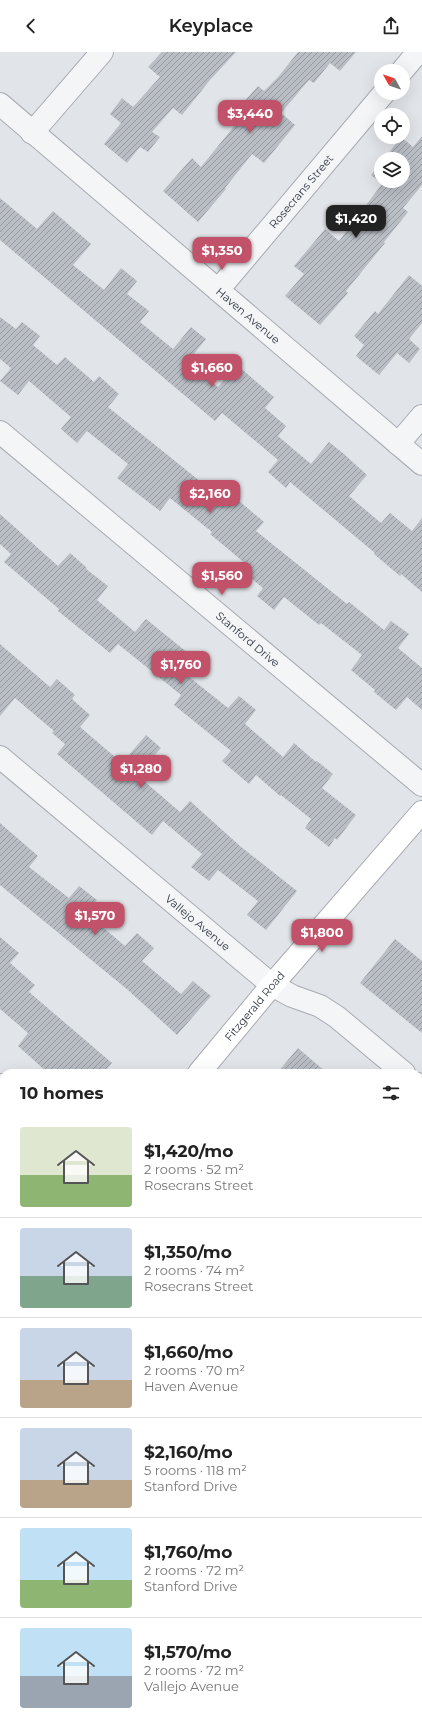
<!DOCTYPE html>
<html lang="en">
<head>
<meta charset="utf-8">
<style>
	:root { --surface:#fff; --page:#f2f2f2; --text:#222; --muted:#767676; --line:#e0e0e0; --accent:#c15269 }
	body { margin:0; font-family:Montserrat,sans-serif; background:var(--page); color:var(--text); height:100vh; display:flex; flex-direction:column; font-size:15px; white-space:nowrap }
	* { box-sizing:border-box; margin:0 }
	p { font-size:13px; color:var(--muted) }
	.icon { flex:none; width:22px; height:22px; fill:none; stroke:currentColor; stroke-width:2; stroke-linecap:round; stroke-linejoin:round }
	.map { position:relative; flex:1; overflow:hidden }
	.drawer { position:absolute; left:0px; top:1017px; width:422px; height:656px; display:flex; flex-direction:column; background:var(--surface); border-radius:12px 12px 0 0; box-shadow:0 4px 16px #0002 }
	.drawer>* { flex:none }
	.needle { width:26px; rotate:310deg }
	.buttons { position:absolute; left:374px; top:12px; display:grid; gap:8px }
	.buttons a { display:grid; place-items:center; width:36px; height:36px; border-radius:50%; background:var(--surface); box-shadow:0 4px 16px #0002; font-size:20px }
	.price { position:absolute; translate:-50% -34px; padding:0 9px; border-radius:8px; background:var(--accent); color:#fff; font-size:13px; line-height:26px; filter:drop-shadow(0 1px 2px #0008) }
	.price::after { content:''; position:absolute; left:50%; top:24px; width:12px; height:9px; margin-left:-6px; background:inherit; clip-path:polygon(0 0,100% 0,50% 100%) }
	.price.selected { background:#222; color:#fff }
	ul { padding:0; list-style:none }
	li { display:flex; align-items:center; gap:12px; height:100px; padding:0 20px }
	li+li { border-top:1px solid var(--line) }
	li span { display:grid; place-items:center; flex:none; width:112px; height:80px; border-radius:4px; color:#555 }
	li>.icon { margin-inline-start:auto }
	span .icon { width:48px; height:48px; fill:#fffc; stroke-width:1 }
	li b { font-size:17px }
	h2 { display:flex; justify-content:space-between; align-items:center; height:48px; padding:0 20px; font-size:17px }
	header { display:flex; justify-content:space-between; align-items:center; height:52px; padding:0 20px; background:var(--surface); font-size:18px; font-weight:600 }
	.map>svg:first-child { display:block }
	.building { fill:url(#building-hatch) }
	.lines { fill:none; stroke-linecap:round; stroke-linejoin:round }
	.street-casing { stroke:#a7abb2; stroke-width:24 }
	.secondary-casing { stroke:#a7abb2; stroke-width:24 }
	.street { stroke:#f3f5f7; stroke-width:22 }
	.secondary { stroke:#fff; stroke-width:22 }
	.labels { text-anchor:middle; dominant-baseline:central; stroke-width:3; stroke-linejoin:round; paint-order:stroke }
	.street-label { font-size:11px; fill:#2b333e; stroke:#f0f3f6 }
</style>
</head>
<body>
<header><svg class="icon" aria-label="back" viewBox="0 0 24 24"><path d="M15 5l-7 7 7 7"/></svg>Keyplace<svg class="icon" aria-label="share" viewBox="0 0 24 24"><path d="M12 15V3M7 8l5-5 5 5M5 13v7h14v-7"/></svg></header>
<div class="map">
<svg width="422" height="1673" viewBox="0 0 422 1673">
	<defs>
		<pattern id="building-hatch" width="6" height="6" patternUnits="userSpaceOnUse"><rect width="6" height="6" fill="#b9bec5"/><path d="M-1 1l2-2M0 6l6-6M5 7l2-2" fill="none" stroke="#979ba1"/></pattern>
	</defs>
	<rect width="100%" height="100%" fill="#e1e4e8"/>
	<g class="building">
		<path d="M162,0h74l-26,28 -28,35 -9,-7 -21,24 8,5 -12,15 -8,-5 -13,16 -23,-19 17,-21 -11,-9 12,-16 11,9 27,-30 -12,-10z"/>
		<path d="M298,0h58l-16,19 -10,-8 -16,20 -5,-3 -28,33 14,12 -31,38 -12,-9 -27,34 1,1 -28,33 -35,-31 29,-33 9,9 47,-58 -6,-5 16,-18 6,5 15,-15z"/>
		<path d="M422,84v49l-19,23 5,4 -24,30 1,1 -39,48 2,2 -28,32 -35,-29 19,-22 -10,-8 31,-37 14,12 43,-57 -11,-9 10,-12v18h22v-22h-19l17,-22 12,10z"/>
		<path d="M0,146l37,31 16,-18 38,33 -18,21 31,25 17,-22 16,13 -10,13 22,17 -9,11 33,27 18,-22 15,12 -18,22 30,26 19,-22 37,32 -9,11 21,18 -8,10 33,28 18,-22 15,12 23,21 -18,21 32,27 9,-10 22,18 10,-13v74l-21,-18 -1,2 -26,-22 1,-1 -85,-71 -4,6 -18,-16 10,-12 -56,-47 -7,8 -215,-181z"/>
		<path d="M409,223l13,11v37l-13,16 11,10 -11,14 -12,-10 -18,22 -23,-19 8,-11 -10,-9 21,-25 3,3z"/>
		<path d="M0,265l16,12 6,-7 18,14 -7,9 24,20 8,-8 29,25 5,-6 20,18 -11,13 124,100 6,-7 26,22 -8,9 91,73 2,-2 35,28 7,-9 18,13 -11,14 24,20v42l-15,-13 -11,13 -22,-18 1,-2 -24,-20 11,-15 -41,-32 -2,2 -35,-28 -10,13 -17,-14 6,-8 -22,-18 5,-6 -36,-30 2,-2 -42,-34 -10,13 -43,-33 11,-14 -41,-33 -10,12 -16,-14 10,-12 -42,-36 -11,14 -18,-14 11,-13 -11,-9z"/>
		<path d="M0,462l58,52 12,-13 17,15 -1,1 22,17 -11,14 38,32 11,-13 53,43 -11,14 40,32 11,-12 17,14 -11,14 38,33 11,-14 22,19 1,-1 16,13 -11,14 34,27 -19,25 -2,-2 -6,9 -24,-19 6,-9 -30,-24 -1,1 -24,-21 -7,9 -27,-23 9,-10 -57,-46 7,-10 -63,-51 -8,9 -52,-42 1,-2 -55,-47 7,-8 -11,-10z"/>
		<path d="M0,592l50,43 7,-8 18,16 -3,4 18,16 -10,12 42,36 24,-28 15,13 -24,27 43,37 10,-11 50,45 57,45 -31,39 -19,-15 11,-14 -40,-31 -9,11 -18,-14 11,-13 -39,-33 -11,14 -95,-81 8,-10 -13,-11 2,-2 -39,-33 -15,18z"/>
		<path d="M0,771l38,33 -9,11 40,31 10,-12 18,14 -11,13 39,33 12,-13 17,15 -12,13 39,33 12,-13 18,15 -34,39 -49,-45 -128,-105z"/>
		<path d="M0,885l19,16 -9,10 25,22 -6,7 83,71 -9,10h-55l-30,-27 10,-13 -28,-24z"/>
		<path d="M395,887l27,22v72l-62,-50z"/>
		<path d="M298,996l29,25h-50z"/>
	</g>
	<g class="lines">
		<g class="street-casing">
			<g id="street">
				<path d="M402,19l16,-19"/>
				<path id="s1" d="M0,52l422,360"/>
				<path d="M32,81l70,-81"/>
				<path id="s2" d="M218,238l166,-197"/>
				<path id="s3" d="M0,380l422,353"/>
				<path d="M398,392l24,-28"/>
				<path id="s4" d="M0,705l272,228 20,11 28,10 17,11 67,56"/>
				<path d="M418,1032l4,4"/>
				<path d="M0,1033l4,3"/>
				<path d="M0,1427h4"/>
				<path d="M418,1525l4,-2"/>
				<path d="M418,1558l4,7"/>
				<path d="M206,1669l2,4"/>
				<path d="M158,1673l7,-4"/>
			</g>
		</g>
		<g class="secondary-casing">
			<g id="secondary">
				<path id="s5" d="M199,1021l73,-88 150,-173"/>
				<path d="M0,1267l4,-5"/>
			</g>
		</g>
		<use href="#street" class="street"/>
		<use href="#secondary" class="secondary"/>
	</g>
	<g class="labels">
		<g class="street-label">
			<text stroke="none"><textPath href="#s2" startOffset="129">Rosecrans Street</textPath></text>
			<text stroke="none"><textPath href="#s1" startOffset="326">Haven Avenue</textPath></text>
			<text stroke="none"><textPath href="#s3" startOffset="323">Stanford Drive</textPath></text>
			<text stroke="none"><textPath href="#s4" startOffset="258">Vallejo Avenue</textPath></text>
			<text stroke="none"><textPath href="#s5" startOffset="87">Fitzgerald Road</textPath></text>
		</g>
	</g>
</svg>
<div class="buttons">
<a><svg class="needle" viewBox="-14 -14 28 28"><path d="M0-13l5 13h-10z" fill="#e53935"/><path d="M0 13l5-13h-10z" fill="#767676"/></svg></a>
<a><svg class="icon" aria-label="locate" viewBox="0 0 24 24"><circle cx="12" cy="12" r="6"/><path d="M12 2v4M12 18v4M2 12h4M18 12h4"/></svg></a>
<a><svg class="icon" aria-label="layers" viewBox="0 0 24 24"><path d="M12 4l9 5-9 5-9-5zM3 14l9 5 9-5"/></svg></a>
</div>
<b class="price" style="left:250px;top:82px">$3,440</b>
<b class="price selected" style="left:356px;top:187px">$1,420</b>
<b class="price" style="left:222px;top:219px">$1,350</b>
<b class="price" style="left:212px;top:336px">$1,660</b>
<b class="price" style="left:210px;top:462px">$2,160</b>
<b class="price" style="left:222px;top:544px">$1,560</b>
<b class="price" style="left:181px;top:633px">$1,760</b>
<b class="price" style="left:141px;top:737px">$1,280</b>
<b class="price" style="left:95px;top:884px">$1,570</b>
<b class="price" style="left:322px;top:901px">$1,800</b>
<section class="drawer">
<h2>10 homes<svg class="icon" aria-label="filters" viewBox="0 0 24 24"><path d="M4 7h16M4 17h16"/><circle cx="9" cy="7" r="2"/><circle cx="15" cy="17" r="2"/></svg></h2>
<ul>
<li><span style="background:linear-gradient(#dfe7d0 60%,#8fb573 0)"><svg class="icon" aria-label="home" viewBox="0 0 24 24"><path d="M3 11l9-7 9 7M6 9v11h12V9"/></svg></span><div><b>$1,420/mo</b><p>2 rooms · 52 m²</p><p>Rosecrans Street</p></div></li>
<li><span style="background:linear-gradient(#c9d6e8 60%,#7fa58c 0)"><svg class="icon" aria-label="home" viewBox="0 0 24 24"><path d="M3 11l9-7 9 7M6 9v11h12V9"/></svg></span><div><b>$1,350/mo</b><p>2 rooms · 74 m²</p><p>Rosecrans Street</p></div></li>
<li><span style="background:linear-gradient(#c9d6e8 65%,#b9a48a 0)"><svg class="icon" aria-label="home" viewBox="0 0 24 24"><path d="M3 11l9-7 9 7M6 9v11h12V9"/></svg></span><div><b>$1,660/mo</b><p>2 rooms · 70 m²</p><p>Haven Avenue</p></div></li>
<li><span style="background:linear-gradient(#c9d6e8 65%,#b9a48a 0)"><svg class="icon" aria-label="home" viewBox="0 0 24 24"><path d="M3 11l9-7 9 7M6 9v11h12V9"/></svg></span><div><b>$2,160/mo</b><p>5 rooms · 118 m²</p><p>Stanford Drive</p></div></li>
<li><span style="background:linear-gradient(#bfe0f5 65%,#8fb573 0)"><svg class="icon" aria-label="home" viewBox="0 0 24 24"><path d="M3 11l9-7 9 7M6 9v11h12V9"/></svg></span><div><b>$1,760/mo</b><p>2 rooms · 72 m²</p><p>Stanford Drive</p></div></li>
<li><span style="background:linear-gradient(#bfe0f5 60%,#9aa5b1 0)"><svg class="icon" aria-label="home" viewBox="0 0 24 24"><path d="M3 11l9-7 9 7M6 9v11h12V9"/></svg></span><div><b>$1,570/mo</b><p>2 rooms · 72 m²</p><p>Vallejo Avenue</p></div></li>
</ul>
</section>
</div>
</body>
</html>
